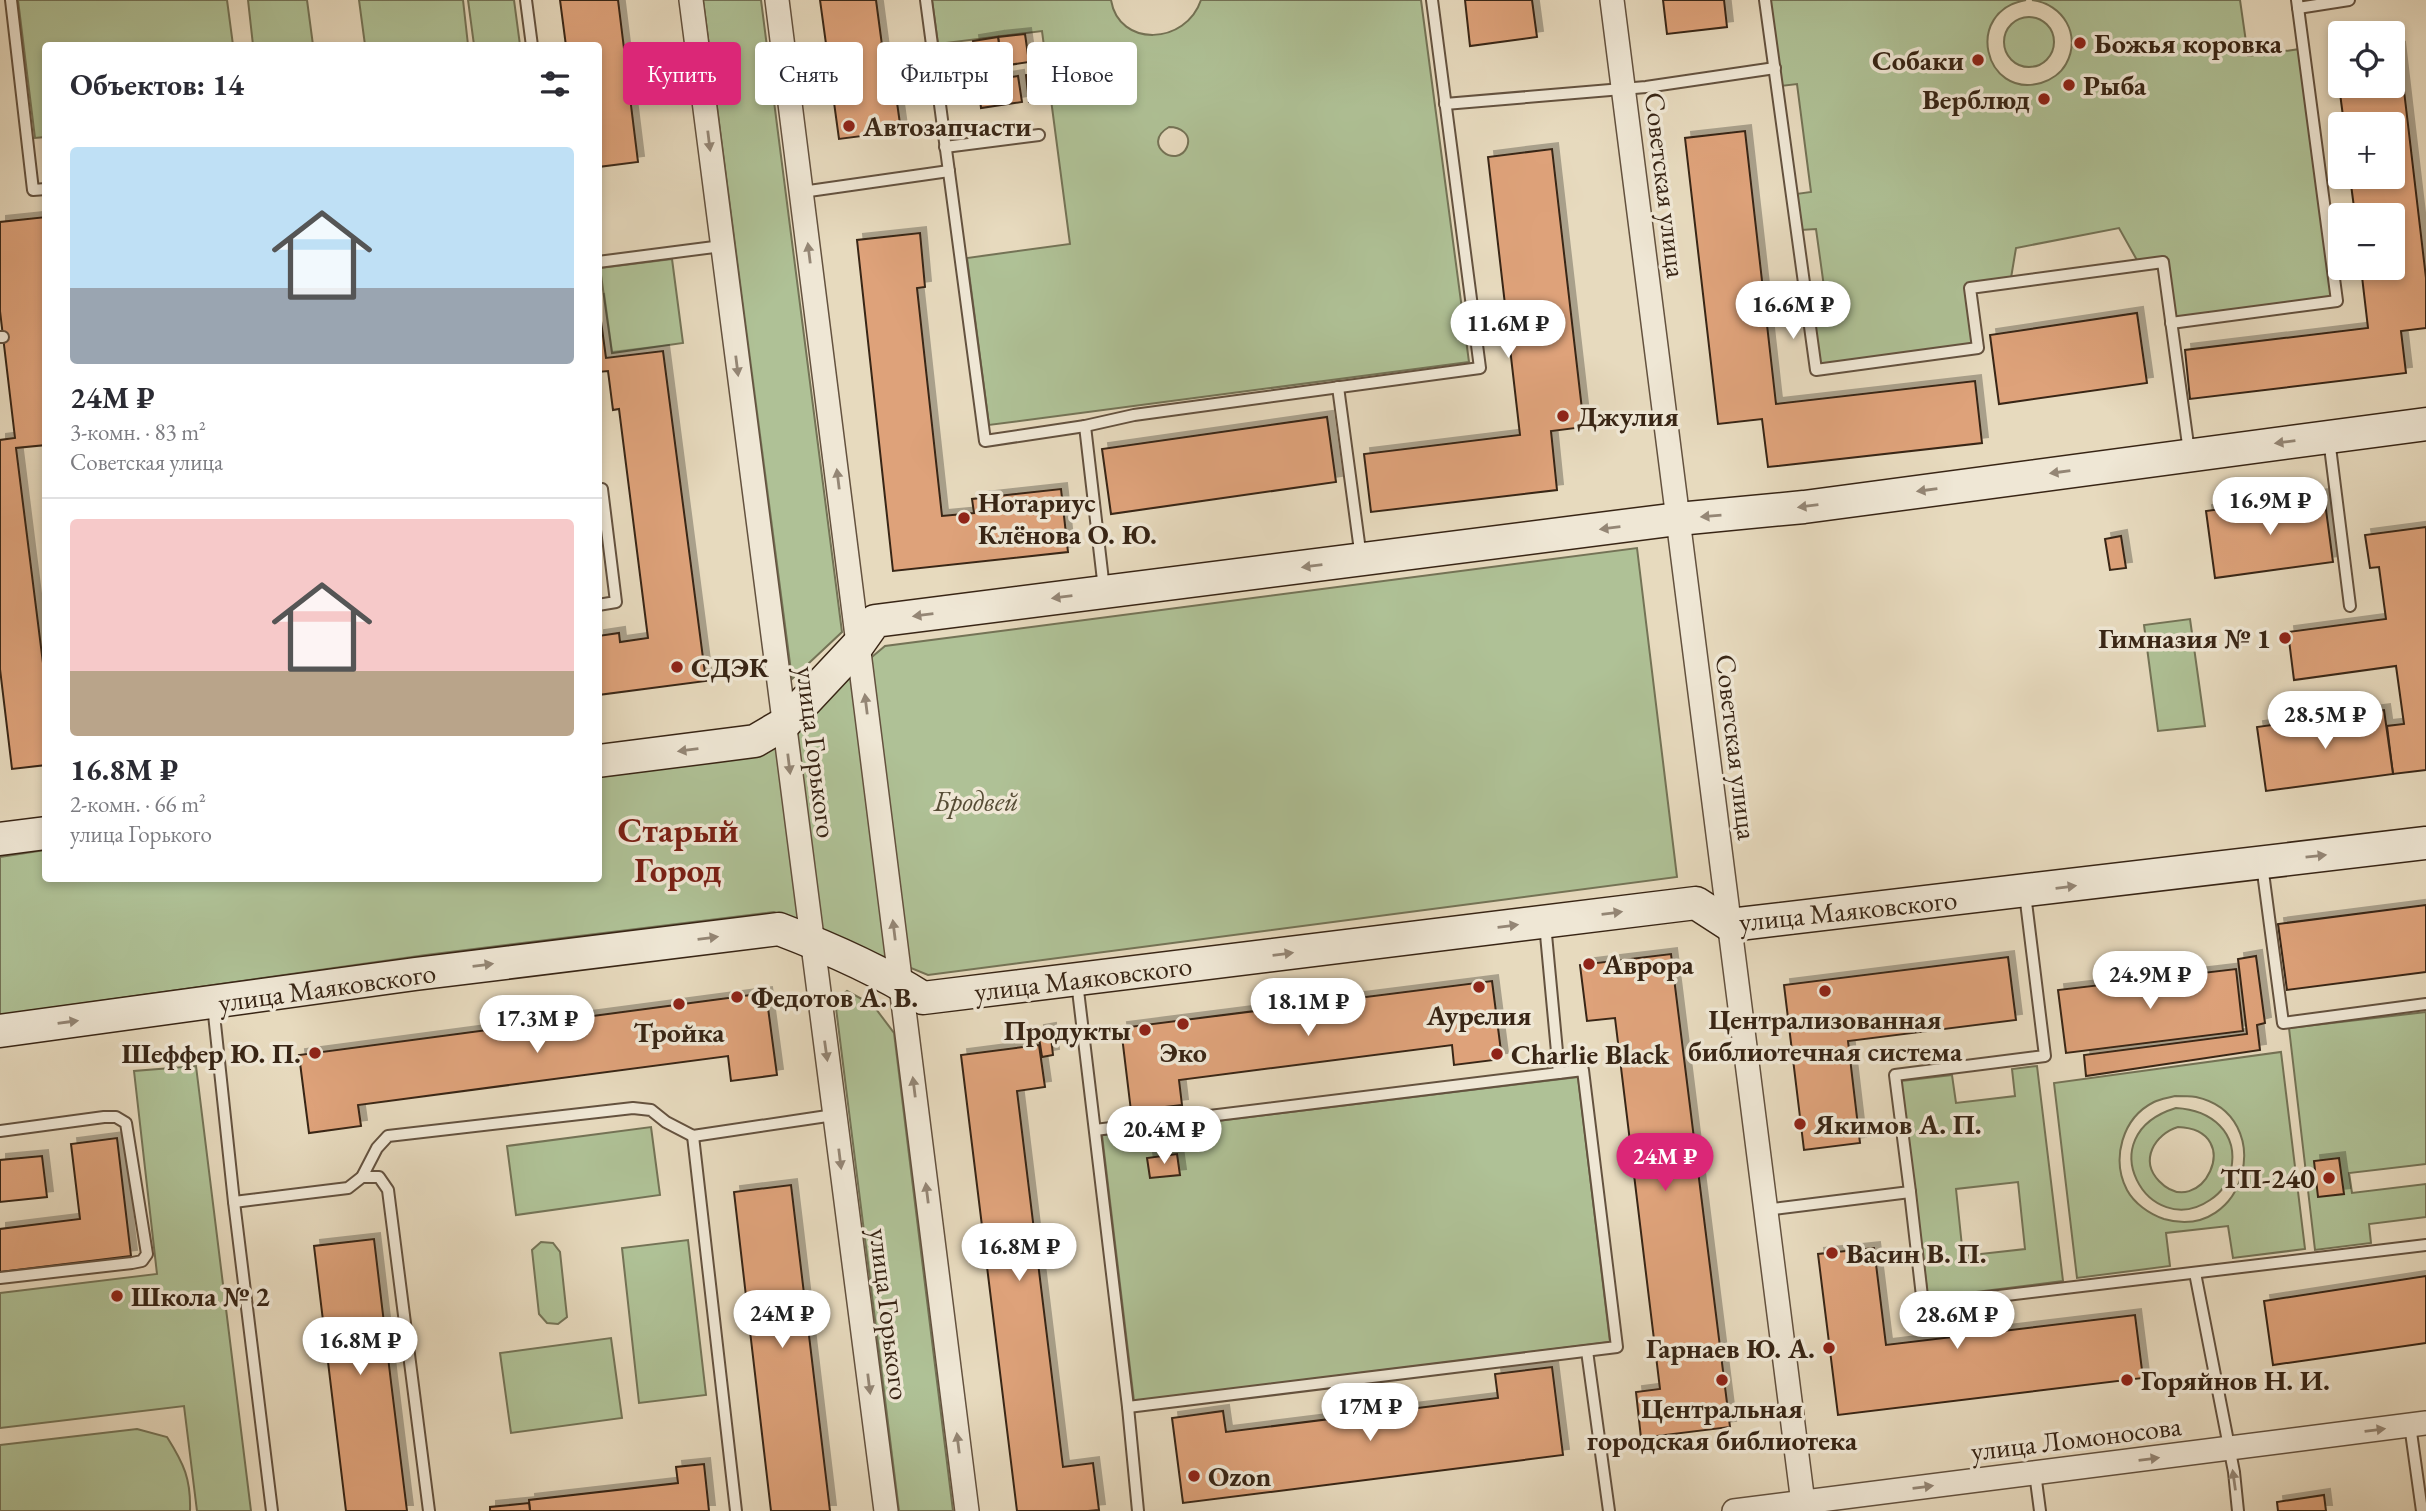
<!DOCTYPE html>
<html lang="ru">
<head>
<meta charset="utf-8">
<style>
	:root { --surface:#fff; --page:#f2f2f3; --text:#2b2b33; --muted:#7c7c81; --line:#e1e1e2; --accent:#db2777 }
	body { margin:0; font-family:"EB Garamond",serif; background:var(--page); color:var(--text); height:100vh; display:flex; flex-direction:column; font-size:26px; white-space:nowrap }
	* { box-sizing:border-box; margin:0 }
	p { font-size:23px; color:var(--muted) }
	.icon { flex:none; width:38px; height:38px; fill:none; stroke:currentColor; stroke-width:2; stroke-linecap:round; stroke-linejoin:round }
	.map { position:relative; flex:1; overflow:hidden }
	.panel { position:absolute; left:42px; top:42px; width:560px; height:840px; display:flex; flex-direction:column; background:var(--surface); border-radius:7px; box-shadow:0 4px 10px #0003 }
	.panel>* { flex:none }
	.banner { position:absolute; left:623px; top:42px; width:665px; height:63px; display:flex; gap:14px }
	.controls { position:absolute; left:2328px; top:21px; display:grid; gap:14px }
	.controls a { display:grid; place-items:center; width:77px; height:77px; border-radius:7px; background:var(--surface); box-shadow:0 4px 10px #0003; font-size:35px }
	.price { position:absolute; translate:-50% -60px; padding:0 16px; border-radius:24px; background:#fff; color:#222; font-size:23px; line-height:46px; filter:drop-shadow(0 2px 4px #0008) }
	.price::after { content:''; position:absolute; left:50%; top:42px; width:21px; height:16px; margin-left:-10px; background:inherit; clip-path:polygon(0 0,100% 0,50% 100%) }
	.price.current { background:var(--accent); color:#fff }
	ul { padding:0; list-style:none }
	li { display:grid; align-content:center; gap:14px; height:371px; padding:0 28px }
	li+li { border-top:2px solid var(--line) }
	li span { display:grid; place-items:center; height:217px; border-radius:7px; color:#555 }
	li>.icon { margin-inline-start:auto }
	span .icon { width:126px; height:126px; fill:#fffc; stroke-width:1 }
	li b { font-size:30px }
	h2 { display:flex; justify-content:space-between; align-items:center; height:84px; padding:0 28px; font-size:30px }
	.chip { padding:0 24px; border-radius:7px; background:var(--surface); box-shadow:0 4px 10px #0003; font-size:24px; line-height:63px }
	.chip.current { background:var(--accent); color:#fff }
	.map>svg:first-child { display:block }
	.green { fill:#afc196; stroke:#747356; stroke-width:2; fill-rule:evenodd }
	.building { fill:#dea27a; stroke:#382515; stroke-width:2; filter:url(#shadow) }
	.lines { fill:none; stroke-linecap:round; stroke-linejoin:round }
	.lane-casing { stroke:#64523f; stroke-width:14 }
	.street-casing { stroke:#64523f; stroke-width:26 }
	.secondary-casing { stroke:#382515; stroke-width:35 }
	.lane { stroke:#efe7d5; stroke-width:10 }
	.street { stroke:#efe7d5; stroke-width:23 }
	.secondary { stroke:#efe7d5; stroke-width:32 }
	.oneway { fill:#948675 }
	.poi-dot { fill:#8f2418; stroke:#efe7d5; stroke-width:2.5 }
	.labels { text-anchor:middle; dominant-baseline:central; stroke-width:7; stroke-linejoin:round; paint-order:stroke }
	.poi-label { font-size:28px; font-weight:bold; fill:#382515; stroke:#efe7d5; text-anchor:start }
	.street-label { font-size:28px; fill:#382515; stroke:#efe7d5 }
	.park-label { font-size:28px; font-style:italic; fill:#564c35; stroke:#efe7d5 }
	.district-label { font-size:35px; font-weight:bold; fill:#7a1f14; stroke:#efe7d5 }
</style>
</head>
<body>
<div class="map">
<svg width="2426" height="1511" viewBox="0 0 2426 1511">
	<defs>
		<filter id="shadow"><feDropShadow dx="6" dy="-6" stdDeviation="0" flood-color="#0004"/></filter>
	</defs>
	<rect width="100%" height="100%" fill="#e7dabe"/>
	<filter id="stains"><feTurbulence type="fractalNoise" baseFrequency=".00286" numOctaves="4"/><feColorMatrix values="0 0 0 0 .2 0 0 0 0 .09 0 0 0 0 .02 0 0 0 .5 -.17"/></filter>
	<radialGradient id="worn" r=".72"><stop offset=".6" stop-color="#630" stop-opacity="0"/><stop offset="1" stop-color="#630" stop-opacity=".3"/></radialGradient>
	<g class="green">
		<path d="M18,0h209l6,45 -187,1 -1,91 -10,1z"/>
		<path d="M248,0h59l6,45h-60z"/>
		<path d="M359,0h104l5,45h-103z"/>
		<path d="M468,0h46l6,45h-46z"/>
		<path d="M703,0h58l81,632 -50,47z"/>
		<path d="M932,0h179c8,48 75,45 90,0h220l48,362 -480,63 -22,-167 103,-14 -28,-213 -104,13zM1169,127c11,0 23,7 18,20 -10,23 -47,-3 -18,-20z"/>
		<path d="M1769,0h257c-63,11 -42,99 15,83 10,-3 20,-10 25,-19 16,-29 -3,-60 -34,-64h208l8,56 52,-7 32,249 -157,20 -8,-60 -29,4 -19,-34 -103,20 -5,30 -45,6 8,61 -154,20 -6,-39 15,-3 -13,-94 -15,1 -5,-36 15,-2 -14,-108 -16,2z"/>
		<circle cx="2029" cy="42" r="25"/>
		<path d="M672,259l11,84 -71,10 -12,-85z"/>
		<path d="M1637,548l40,329 -749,98 -154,-63 -348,43 -426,60v-158l45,-7 1,28h552l1,-101 155,-21 131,-110z"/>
		<path d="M2190,619l15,107 -47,5 -14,-106z"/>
		<path d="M847,991l26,14 21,28 59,478h-54l-64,-511z"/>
		<path d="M2426,1012v152l-77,9 3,20 74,-9v33l-57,7 2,19 -56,7 -26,-222z"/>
		<path d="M2281,1052l24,197 -72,9 -5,-32 -62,7 4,33 -93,12 -23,-195zM2175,1096c6,0 14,0 21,1 82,18 51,146 -32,122 -15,-5 -30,-16 -37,-29 -16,-31 -5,-72 27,-88 6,-3 14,-4 21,-6z"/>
		<path d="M196,1066l55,445h-54l-13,-105 -184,22v-135l157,-19 -23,-203z"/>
		<path d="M2037,1066l26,215 -135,17 -27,-217 51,-6 4,28 59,-7 -3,-27zM2018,1182l7,67 -62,7 -7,-67z"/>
		<path d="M1578,1077l32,265 -476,59 -32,-266z"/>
		<path d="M2176,1108c35,2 63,24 55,62 -3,13 -10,23 -21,30 -61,42 -123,-65 -34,-92zM2178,1127c70,3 22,97 -19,54 -20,-21 -4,-47 19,-54z"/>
		<path d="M651,1127l9,68 -144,20 -9,-69z"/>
		<path d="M688,1240l18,155 -67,8 -17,-155z"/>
		<path d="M541,1242l12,1 7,9 7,65 -9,7 -11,-1 -8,-9 -7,-64z"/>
		<path d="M611,1338l11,80 -111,15 -11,-80z"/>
		<path d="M137,1429l30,8c17,27 24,42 23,74h-190v-66z"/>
	</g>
	<g class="building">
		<path d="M560,0h58l20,162 -40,5v-121h-32z"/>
		<path d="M820,0h56l10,75 7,-1 8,57 -62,8z"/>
		<path d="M1465,0h67l5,37 -67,9z"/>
		<path d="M1663,0h61l3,27 -60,7z"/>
		<path d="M1025,34l4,28 -27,4 -4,-29z"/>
		<path d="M998,37l4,29 -25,3 -4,-28z"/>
		<path d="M2399,48l27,230v50l-25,3 5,42 -216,26 -5,-49 183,-22 -7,-60h31v-53h-37l-5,-38h42v-53h-48l-9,-69h5v31h52v-37z"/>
		<path d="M1042,73l3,27 -16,2 -3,-27z"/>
		<path d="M1018,76l4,26 -41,6 -3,-26z"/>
		<path d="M1745,131l31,273 199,-23 7,62 -214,24 -6,-48 -44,5 -33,-286z"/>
		<path d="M1552,149l32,278 -33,4 6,59 -186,22 -7,-58 156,-19 -32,-278z"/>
		<path d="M46,217v228l-30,3 30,239v78l-34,4 -12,-100v-229l15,-2 -15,-127v-89z"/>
		<path d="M920,233l5,54 -8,1 25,228 32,-3 -2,-14 89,-10 7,63 -175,19 -36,-331z"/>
		<path d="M598,299l8,59 57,-7 43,330 -108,14v-59l21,-3 1,9 28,-4 -29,-229 -6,1 -5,-39 -10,1z"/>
		<path d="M2137,313l10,70 -148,21 -9,-69z"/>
		<path d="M1327,417l9,65 -225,32 -9,-65z"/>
		<path d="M2324,495l9,67 -118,16 -9,-67z"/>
		<path d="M2426,527v243l-33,4 -6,-48 17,-2 -8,-58 -102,14 -6,-48 98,-13 -7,-52 -9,1 -5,-33z"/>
		<path d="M2121,536l5,32 -16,2 -5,-31z"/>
		<path d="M2384,710l9,64 -127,17 -9,-64z"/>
		<path d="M2426,905v67l-139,18 -9,-66z"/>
		<path d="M1671,954l59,473 -89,11 -5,-46 24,-3 -45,-371 -28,3 -7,-56z"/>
		<path d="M2256,956l9,67 -8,2 3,25 -174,26 -2,-21 163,-21 -9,-75z"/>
		<path d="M2008,957l8,63 -168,21 12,102 -56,7 -20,-165z"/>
		<path d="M2236,969l7,62 -177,22 -8,-63z"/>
		<path d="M1492,981l10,78 -48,6 -2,-20 -273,35 3,25 -51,6 -10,-83z"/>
		<path d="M766,993l11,82 -46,6 -3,-25 -370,49 3,21 -52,7 -10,-78z"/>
		<path d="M1050,1029l3,26 -11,2 -4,-26z"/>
		<path d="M1039,1045l6,42 -28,4 46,376 30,-4 6,47 -11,1h-71l-56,-456z"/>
		<path d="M117,1138l14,118 -131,16v-43l80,-10 -9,-75z"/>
		<path d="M1177,1154l3,21 -30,3 -3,-20z"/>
		<path d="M42,1156l5,41 -47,5v-42z"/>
		<path d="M2339,1158l5,36 -26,3 -4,-36z"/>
		<path d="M791,1185l39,326h-59l-21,-180 -16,-139z"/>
		<path d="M374,1239l17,143 16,129h-61l-32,-265z"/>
		<path d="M1874,1248l12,97 249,-30 8,63 -305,37 -20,-161z"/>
		<path d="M2426,1276v67l-153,22 -9,-64z"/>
		<path d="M1552,1367l11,88 -380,48 -11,-85 51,-7 3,21 272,-34 -3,-24z"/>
		<path d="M704,1464l5,47h-179l-1,-11 149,-17 -2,-16z"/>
		<path d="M2324,1495l2,16h-48l-1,-9z"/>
		<path d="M529,1503l1,8h-40v-4z"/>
	</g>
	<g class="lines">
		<g class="lane-casing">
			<g id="lane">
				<path d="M11,0l22,190 13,-1"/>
				<path d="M526,0l6,46"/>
				<path d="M926,0l59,441 100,-15 49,-11 346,-47 -48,-368"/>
				<path d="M1765,0l51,370 162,-22 -8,-60 193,-26 26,190"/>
				<path d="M2298,8l51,-8"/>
				<path d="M1445,104l201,-17 129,-19"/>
				<path d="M945,147l94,-12"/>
				<path d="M802,192l147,-21"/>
				<path d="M598,262l124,-16"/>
				<path d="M2171,323l166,-22 -40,-301"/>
				<path d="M0,337h3"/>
				<path d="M1338,387l23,171"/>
				<path d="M1085,426l19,163"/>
				<path d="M2329,439l21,167"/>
				<path d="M598,490l4,-1 14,113 -18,3"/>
				<path d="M2262,865l21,158 143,-19"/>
				<path d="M1545,924l14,149"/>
				<path d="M1077,982l51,425 10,104"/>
				<path d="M213,1005l21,197 38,309"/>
				<path d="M1095,1130l488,-60 34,277 -489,60"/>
				<path d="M0,1131l104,-14h12l10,6 21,131 -5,7 -10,2 -132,15"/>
				<path d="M693,1136l43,375"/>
				<path d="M362,1177h17l9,13 41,321"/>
				<path d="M1910,1192l13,113 503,-60"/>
				<path d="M234,1202l114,-14 14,-11 15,-29 11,-12 245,-28 18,2 15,12 27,14 141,-21"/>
				<path d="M1765,1210l145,-18 -15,-117 150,-19 -20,-162"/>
				<path d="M2195,1273l39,199 4,39"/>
				<path d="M1587,1351l22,160"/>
				<path d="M2410,1425l12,86"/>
				<path d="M2035,1473l5,38"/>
			</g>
		</g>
		<g class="street-casing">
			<g id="street">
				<path d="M691,0l195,1511"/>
				<path d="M777,0l190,1511"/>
				<path d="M1612,0l191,1503"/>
				<path d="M1734,1511l692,-88"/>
			</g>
		</g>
		<g class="secondary-casing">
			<g id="secondary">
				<path d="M598,761l157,-20 29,-17 74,-79 17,-24 803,-102 126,-12 622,-83"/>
				<path d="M0,839l46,-6"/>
				<path d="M0,1031l415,-57 364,-45c50,19 100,41 144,69l773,-95 34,22 696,-82"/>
			</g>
		</g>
		<use href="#lane" class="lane"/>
		<use href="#street" class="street"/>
		<use href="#secondary" class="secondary"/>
	</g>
	<defs><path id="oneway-solid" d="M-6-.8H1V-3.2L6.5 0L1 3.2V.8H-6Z" transform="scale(1.75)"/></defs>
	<g class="oneway">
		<use href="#oneway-solid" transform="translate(709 141) rotate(83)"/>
		<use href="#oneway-solid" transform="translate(809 253) rotate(-97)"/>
		<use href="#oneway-solid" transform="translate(737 366) rotate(83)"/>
		<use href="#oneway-solid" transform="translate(2285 442) rotate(173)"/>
		<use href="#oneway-solid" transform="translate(2060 472) rotate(172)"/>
		<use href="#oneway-solid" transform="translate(838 479) rotate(-97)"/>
		<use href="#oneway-solid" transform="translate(1927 490) rotate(172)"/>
		<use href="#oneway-solid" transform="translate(1808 506) rotate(173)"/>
		<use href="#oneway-solid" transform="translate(1711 516) rotate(175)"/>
		<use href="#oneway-solid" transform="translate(1610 528) rotate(173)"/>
		<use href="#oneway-solid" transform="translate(1312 566) rotate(173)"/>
		<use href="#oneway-solid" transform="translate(1062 597) rotate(173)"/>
		<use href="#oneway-solid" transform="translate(923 615) rotate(173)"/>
		<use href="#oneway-solid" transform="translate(866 704) rotate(-97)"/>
		<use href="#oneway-solid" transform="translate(688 750) rotate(173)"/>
		<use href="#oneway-solid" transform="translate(789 764) rotate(83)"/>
		<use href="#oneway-solid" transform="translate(2316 856) rotate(-6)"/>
		<use href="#oneway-solid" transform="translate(2066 887) rotate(-7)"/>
		<use href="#oneway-solid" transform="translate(1612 913) rotate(-7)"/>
		<use href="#oneway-solid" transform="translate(1508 926) rotate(-7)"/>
		<use href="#oneway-solid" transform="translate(894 930) rotate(-97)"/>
		<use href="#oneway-solid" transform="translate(708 938) rotate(-7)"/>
		<use href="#oneway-solid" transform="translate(1283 954) rotate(-7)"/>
		<use href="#oneway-solid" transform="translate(483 965) rotate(-7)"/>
		<use href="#oneway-solid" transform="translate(68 1022) rotate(-8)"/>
		<use href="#oneway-solid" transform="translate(826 1051) rotate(82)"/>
		<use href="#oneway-solid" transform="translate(914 1087) rotate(-97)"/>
		<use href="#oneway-solid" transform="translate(840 1159) rotate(83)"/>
		<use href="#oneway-solid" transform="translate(927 1193) rotate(-97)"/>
		<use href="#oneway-solid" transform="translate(869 1384) rotate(83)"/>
		<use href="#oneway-solid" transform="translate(2375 1430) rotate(-7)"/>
		<use href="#oneway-solid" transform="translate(958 1443) rotate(-97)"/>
		<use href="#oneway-solid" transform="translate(2149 1459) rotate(-7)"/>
		<use href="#oneway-solid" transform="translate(2234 1480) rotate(-98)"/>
		<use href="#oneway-solid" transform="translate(1923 1487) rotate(-7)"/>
	</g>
	<g class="poi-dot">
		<circle cx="2080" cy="43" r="7"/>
		<circle cx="1978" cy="60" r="7"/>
		<circle cx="2069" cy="85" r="7"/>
		<circle cx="2044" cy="99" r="7"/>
		<circle cx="849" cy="126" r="7"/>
		<circle cx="1563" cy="416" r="7"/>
		<circle cx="964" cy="518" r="7"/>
		<circle cx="2285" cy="638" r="7"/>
		<circle cx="677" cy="667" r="7"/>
		<circle cx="1589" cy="964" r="7"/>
		<circle cx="1479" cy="987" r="7"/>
		<circle cx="1825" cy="991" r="7"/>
		<circle cx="737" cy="997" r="7"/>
		<circle cx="679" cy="1004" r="7"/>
		<circle cx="1183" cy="1024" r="7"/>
		<circle cx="1145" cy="1030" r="7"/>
		<circle cx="315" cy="1053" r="7"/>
		<circle cx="1497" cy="1054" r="7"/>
		<circle cx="1800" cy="1124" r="7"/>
		<circle cx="2329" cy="1178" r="7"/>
		<circle cx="1832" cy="1253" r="7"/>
		<circle cx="117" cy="1296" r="7"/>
		<circle cx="1829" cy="1348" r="7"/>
		<circle cx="1722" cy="1380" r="7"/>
		<circle cx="2127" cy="1380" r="7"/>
		<circle cx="1194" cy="1476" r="7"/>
	</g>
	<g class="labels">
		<g class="poi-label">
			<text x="2094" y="43">Божья коровка</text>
			<text x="1964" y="60" text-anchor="end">Собаки</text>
			<text x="2083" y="85">Рыба</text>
			<text x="2030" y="99" text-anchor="end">Верблюд</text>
			<text x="863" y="126">Автозапчасти</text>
			<text x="1577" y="416">Джулия</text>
			<text x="978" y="502">Нотариус<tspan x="978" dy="32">Клёнова О. Ю.</tspan></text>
			<text x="2271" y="638" text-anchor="end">Гимназия № 1</text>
			<text x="691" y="667">СДЭК</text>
			<text x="1603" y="964">Аврора</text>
			<text x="751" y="997">Федотов А. В.</text>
			<text x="1479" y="1015" text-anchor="middle">Аурелия</text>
			<text x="1825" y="1019" text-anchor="middle">Централизованная<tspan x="1825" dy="32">библиотечная система</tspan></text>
			<text x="1131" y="1030" text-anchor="end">Продукты</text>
			<text x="679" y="1032" text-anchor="middle">Тройка</text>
			<text x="1183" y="1052" text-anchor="middle">Эко</text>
			<text x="301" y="1053" text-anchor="end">Шеффер Ю. П.</text>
			<text x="1511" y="1054">Charlie Black</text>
			<text x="1814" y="1124">Якимов А. П.</text>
			<text x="2315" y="1178" text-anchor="end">ТП-240</text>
			<text x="1846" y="1253">Васин В. П.</text>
			<text x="131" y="1296">Школа № 2</text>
			<text x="1815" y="1348" text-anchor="end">Гарнаев Ю. А.</text>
			<text x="2141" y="1380">Горяйнов Н. И.</text>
			<text x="1722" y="1408" text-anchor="middle">Центральная<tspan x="1722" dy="32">городская библиотека</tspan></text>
			<text x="1208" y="1476">Ozon</text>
		</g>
		<g class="street-label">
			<text transform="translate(1666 185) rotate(83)">Советская улица</text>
			<text transform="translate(1737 747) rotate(83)">Советская улица</text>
			<text transform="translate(817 752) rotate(83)">улица Горького</text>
			<text transform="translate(1848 910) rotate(-6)">улица Маяковского</text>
			<text transform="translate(1083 978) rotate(-7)">улица Маяковского</text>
			<text transform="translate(327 987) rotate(-8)">улица Маяковского</text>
			<text transform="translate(890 1314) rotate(83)">улица Горького</text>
			<text transform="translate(2076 1438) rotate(-7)">улица Ломоносова</text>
		</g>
		<g class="park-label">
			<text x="976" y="801">Бродвей</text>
		</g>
		<g class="district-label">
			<text x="678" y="829">Старый<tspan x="678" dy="40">Город</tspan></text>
		</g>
	</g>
	<rect width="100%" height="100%" filter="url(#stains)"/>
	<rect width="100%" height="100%" fill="url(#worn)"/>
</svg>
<div class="controls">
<a><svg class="icon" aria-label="locate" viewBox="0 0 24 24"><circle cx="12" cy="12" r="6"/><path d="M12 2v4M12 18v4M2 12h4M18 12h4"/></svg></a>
<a>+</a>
<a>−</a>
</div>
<b class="price" style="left:1793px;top:341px">16.6M ₽</b>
<b class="price" style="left:1508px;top:360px">11.6M ₽</b>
<b class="price" style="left:2270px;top:537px">16.9M ₽</b>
<b class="price" style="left:2325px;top:751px">28.5M ₽</b>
<b class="price" style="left:2150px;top:1011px">24.9M ₽</b>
<b class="price" style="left:1308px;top:1038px">18.1M ₽</b>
<b class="price" style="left:537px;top:1055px">17.3M ₽</b>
<b class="price" style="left:1164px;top:1166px">20.4M ₽</b>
<b class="price current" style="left:1665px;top:1193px">24M ₽</b>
<b class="price" style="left:1019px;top:1283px">16.8M ₽</b>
<b class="price" style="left:782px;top:1350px">24M ₽</b>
<b class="price" style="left:1957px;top:1351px">28.6M ₽</b>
<b class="price" style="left:360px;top:1377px">16.8M ₽</b>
<b class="price" style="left:1370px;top:1443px">17M ₽</b>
<div class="banner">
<a class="chip current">Купить</a>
<a class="chip">Снять</a>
<a class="chip">Фильтры</a>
<a class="chip">Новое</a>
</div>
<section class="panel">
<h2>Объектов: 14<svg class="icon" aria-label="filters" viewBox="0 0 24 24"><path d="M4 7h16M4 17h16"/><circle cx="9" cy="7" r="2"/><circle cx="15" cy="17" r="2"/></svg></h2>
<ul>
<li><span style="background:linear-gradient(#bfe0f5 65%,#9aa5b1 0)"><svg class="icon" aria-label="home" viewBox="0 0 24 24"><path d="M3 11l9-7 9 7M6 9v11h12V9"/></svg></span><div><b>24M ₽</b><p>3-комн. · 83 m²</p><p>Советская улица</p></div></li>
<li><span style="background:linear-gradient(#f6c9c9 70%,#b9a48a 0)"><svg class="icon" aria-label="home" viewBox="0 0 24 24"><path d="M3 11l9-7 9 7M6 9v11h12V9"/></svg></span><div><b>16.8M ₽</b><p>2-комн. · 66 m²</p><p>улица Горького</p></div></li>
</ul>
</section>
</div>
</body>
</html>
